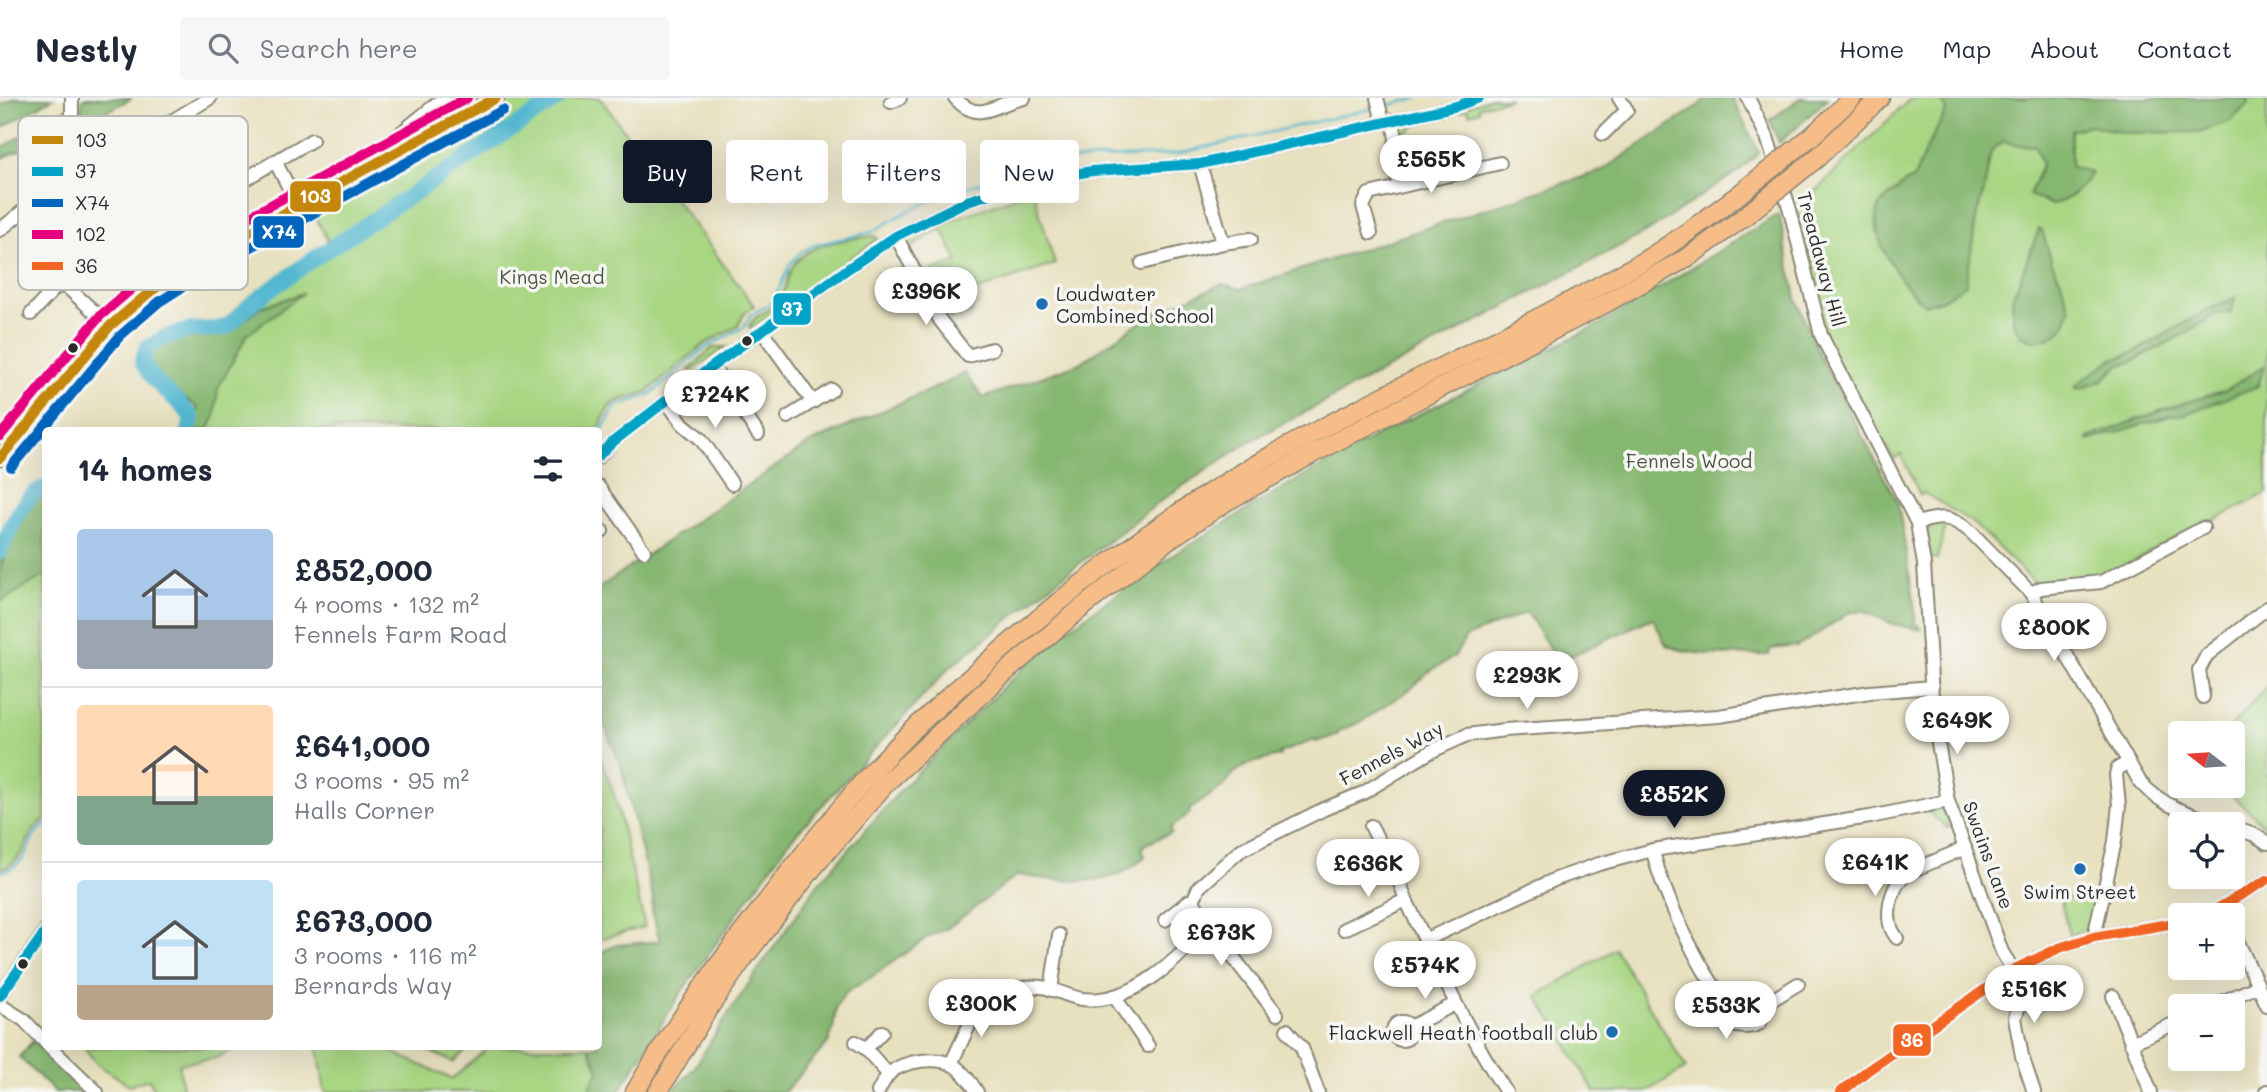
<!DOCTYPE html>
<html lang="en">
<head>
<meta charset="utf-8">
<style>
	:root { --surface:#fff; --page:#f6f6f7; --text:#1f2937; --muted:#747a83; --line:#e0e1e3; --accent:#111827 }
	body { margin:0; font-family:Mali,sans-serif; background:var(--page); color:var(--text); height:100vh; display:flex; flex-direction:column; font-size:26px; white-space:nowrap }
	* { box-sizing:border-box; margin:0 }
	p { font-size:23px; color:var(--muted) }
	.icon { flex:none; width:38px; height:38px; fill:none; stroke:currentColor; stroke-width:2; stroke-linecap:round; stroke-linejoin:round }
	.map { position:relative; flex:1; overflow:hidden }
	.details { position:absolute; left:42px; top:329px; width:560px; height:623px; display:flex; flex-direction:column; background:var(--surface); border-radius:7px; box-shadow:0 7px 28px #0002 }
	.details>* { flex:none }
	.guide { position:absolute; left:623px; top:42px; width:665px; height:63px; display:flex; gap:14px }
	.needle { width:46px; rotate:287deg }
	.tools { position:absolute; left:2168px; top:623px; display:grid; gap:14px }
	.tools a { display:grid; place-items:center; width:77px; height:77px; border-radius:7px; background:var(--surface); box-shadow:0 7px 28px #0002; font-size:35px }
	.price { position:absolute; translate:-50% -60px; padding:0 16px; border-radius:24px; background:#fff; color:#222; font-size:23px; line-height:46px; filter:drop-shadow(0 2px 4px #0008) }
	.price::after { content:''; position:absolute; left:50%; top:42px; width:21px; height:16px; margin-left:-10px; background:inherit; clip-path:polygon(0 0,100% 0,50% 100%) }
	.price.selected { background:var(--accent); color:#fff }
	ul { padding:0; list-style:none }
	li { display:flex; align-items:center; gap:21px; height:175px; padding:0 35px }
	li+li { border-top:2px solid var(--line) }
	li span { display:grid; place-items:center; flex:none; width:196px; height:140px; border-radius:7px; color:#555 }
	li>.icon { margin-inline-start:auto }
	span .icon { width:84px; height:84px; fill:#fffc; stroke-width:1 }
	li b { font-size:30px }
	h2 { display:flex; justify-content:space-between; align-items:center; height:84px; padding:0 35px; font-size:30px }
	.pill { padding:0 24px; border-radius:7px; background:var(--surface); box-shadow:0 7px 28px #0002; font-size:24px; line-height:63px }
	.pill.selected { background:var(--accent); color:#fff }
	header { display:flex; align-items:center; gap:42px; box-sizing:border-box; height:98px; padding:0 35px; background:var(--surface); border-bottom:2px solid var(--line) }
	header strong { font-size:33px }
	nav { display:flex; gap:38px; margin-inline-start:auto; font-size:24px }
	.search { width:490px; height:63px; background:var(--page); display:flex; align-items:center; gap:18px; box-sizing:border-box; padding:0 24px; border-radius:7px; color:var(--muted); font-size:26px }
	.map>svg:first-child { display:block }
	.green { fill:#a8d683; stroke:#6a8057; stroke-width:2 }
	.forest { fill:#86b771; stroke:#58714e; stroke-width:2 }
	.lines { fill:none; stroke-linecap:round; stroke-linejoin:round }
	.stream { stroke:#52b7d0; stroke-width:2.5 }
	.river { stroke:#52b7d0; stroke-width:16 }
	.minor-casing { stroke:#8a8676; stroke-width:16 }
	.major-casing { stroke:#8a8676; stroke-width:19 }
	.highway-casing { stroke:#8a8676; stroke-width:21 }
	.minor { stroke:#fff; stroke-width:12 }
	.major { stroke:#f7bd88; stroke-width:16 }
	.highway { stroke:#f7bd88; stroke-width:18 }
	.highway-bridge-casing { stroke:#8a8676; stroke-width:21; stroke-linecap:butt }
	.highway-bridge { stroke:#f7bd88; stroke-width:18 }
	.bus-1-casing { stroke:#f6f6f2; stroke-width:16 }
	.bus-2-casing { stroke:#f6f6f2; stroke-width:16 }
	.bus-3-casing { stroke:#f6f6f2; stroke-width:16 }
	.bus-4-casing { stroke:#f6f6f2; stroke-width:16 }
	.bus-5-casing { stroke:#f6f6f2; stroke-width:16 }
	.bus-1 { stroke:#c4870b; stroke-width:10 }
	.bus-2 { stroke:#02a3c6; stroke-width:10 }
	.bus-3 { stroke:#0065bd; stroke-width:10 }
	.bus-4 { stroke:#e5007d; stroke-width:10 }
	.bus-5 { stroke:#f26522; stroke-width:10 }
	.poi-dot { fill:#1f6fb2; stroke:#f6f6f2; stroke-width:2.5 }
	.bus-dot { fill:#2b2b2b; stroke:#f6f6f2; stroke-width:2.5 }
	.labels { text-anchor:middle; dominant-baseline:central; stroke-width:7; stroke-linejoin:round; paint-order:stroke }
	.street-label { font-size:19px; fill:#2b2b2b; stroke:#f6f6f2 }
	.park-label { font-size:19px; fill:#4a5641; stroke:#f6f6f2 }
	.poi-label { font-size:19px; fill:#2b2b2b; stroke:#f6f6f2; text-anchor:start }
	.key { fill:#f6f6f2; stroke:#b9b9b6; stroke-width:2 }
	.key-label { font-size:19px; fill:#2b2b2b }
	.line-badge { stroke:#f6f6f2; stroke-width:2.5 }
	.badge-label { font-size:19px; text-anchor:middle; font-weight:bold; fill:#fff }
</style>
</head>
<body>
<header>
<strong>Nestly</strong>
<div class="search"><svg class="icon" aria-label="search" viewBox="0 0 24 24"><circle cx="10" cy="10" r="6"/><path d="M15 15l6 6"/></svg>Search here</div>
<nav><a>Home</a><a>Map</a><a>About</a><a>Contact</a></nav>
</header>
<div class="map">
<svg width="2267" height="994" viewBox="0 0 2267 994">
	<rect width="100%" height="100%" fill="#f6f6f2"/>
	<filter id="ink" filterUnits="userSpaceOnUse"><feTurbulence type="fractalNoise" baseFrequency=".0143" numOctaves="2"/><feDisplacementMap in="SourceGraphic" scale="14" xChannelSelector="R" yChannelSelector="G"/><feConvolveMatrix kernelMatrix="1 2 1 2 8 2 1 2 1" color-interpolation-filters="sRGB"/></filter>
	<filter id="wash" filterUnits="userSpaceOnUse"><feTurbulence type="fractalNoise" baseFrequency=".00686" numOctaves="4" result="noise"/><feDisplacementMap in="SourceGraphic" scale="28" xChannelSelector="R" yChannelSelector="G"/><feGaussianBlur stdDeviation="1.57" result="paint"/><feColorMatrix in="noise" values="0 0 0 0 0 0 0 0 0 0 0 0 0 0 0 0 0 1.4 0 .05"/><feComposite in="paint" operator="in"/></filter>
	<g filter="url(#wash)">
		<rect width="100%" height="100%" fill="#e8e1c0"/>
		<g class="green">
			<path d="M445,0h31l-84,47 -2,-5h-6l14,-14 4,7z"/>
			<path d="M505,0h42l-218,145 -17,-33 72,-44z"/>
			<path d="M564,0h36l152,205 2,3 -10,8 -6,12 -35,19 -56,47 -32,10 -6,5 -11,23h-405c3,-25 -15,-29 -30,-45 -7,-6 -12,-15 -18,-23l1,-10c15,-14 35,-19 55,-21 9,-1 19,1 27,-2 13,-5 24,-20 33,-29z"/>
			<path d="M1491,0h19l-31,9v4l-10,3 -1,-5c-24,6 -51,12 -70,29l1,-11 3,-5 57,-13z"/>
			<path d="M1911,0h356v395l-54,28h-8l-94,53 -75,10 -64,-62 -48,-29 -4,2 -19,-41 -7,5 -20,-29 -48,-88 -13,-63 -10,-76z"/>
			<path d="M1033,93l22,73 -89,30 6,18 -22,7 -23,-46 31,-12 -17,-33 -32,21 -5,-9 34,-17 1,1z"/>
			<path d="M875,138l3,3 -127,90 -2,-3c10,-16 20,-12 29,-24 8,-11 8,-25 15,-36 17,-25 55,-27 82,-30z"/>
			<path d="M726,249l-33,23h-5l24,-22z"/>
			<path d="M45,393v329c-22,12 -16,41 -45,49v-309l22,-48 9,-14 8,-6z"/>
			<path d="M1937,426h9l-9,35 -8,-1 -2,-26z"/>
			<path d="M2267,588v142l-45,-42h11v-53h-7z"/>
			<path d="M599,655l17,48 29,126 -46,12z"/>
			<path d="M1940,711l4,2 6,17h-3l-19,-16z"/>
			<path d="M2081,796v3l9,1 1,-3 7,2 -13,33 -16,5 -8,-34z"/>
			<path d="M1615,851l71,119 -40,24h-51l-58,-96z"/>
			<path d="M1717,901l18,12 20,1 2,4 -5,8 -24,-4 -13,-9 -1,-9z"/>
			<path d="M319,948l62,1 71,32 37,-32h100l10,23 -12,22h-262l-7,-43z"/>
			<path d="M84,949h154l-22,11 -37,6 4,28h-27l-7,-13 -20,6 -32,-21z"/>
			<path d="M420,949h50l-17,15z"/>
		</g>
		<g class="forest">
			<path d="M14,0h39l-53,31v-23z"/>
			<path d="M83,0h49l-53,28z"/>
			<path d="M1706,0h26l27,55 -19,17 -90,60 -398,210 -86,57 -112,86 -105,85 -158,171 -109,152 -63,101h-32l12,-22 -10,-23 9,-1 1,-93 18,-8 43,-4 -8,-30 1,-13 -32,-132 -22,-53 -1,-58 3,-3 -3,-3 1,-61 211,-145 138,-61 17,-9 18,25 97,-35 69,-47 73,-32 19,5 360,-118 97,-65z"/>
			<path d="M1801,0h27l-49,45 -9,-23z"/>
			<path d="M1939,0h310v5l-19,18 -32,11 -73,1 -35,-8 -19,6v35l20,7c-10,17 -21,26 -39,32l-23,-10 13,-30 -7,-19 -20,-1 -11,-4 -13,10 -7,40 -7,22 -11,71 -23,15 -18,6c-22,-17 -61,-72 -45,-100 3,-5 11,-10 16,-14 6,-6 10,-10 18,-13l11,-27 22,-41z"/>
			<path d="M70,8l-4,38 -5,2 -5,-12 -56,25v-10z"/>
			<path d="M1779,116l17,84 23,57 79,148 17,107v14l5,2 1,4 -28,-6 -31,-14 -13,3 -52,34v-1l-27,3 -1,6c-33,-1 -72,3 -103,-10l-12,-25 -4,-1 -92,43 -31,-50 -61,25 -12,20 -27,16 -15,15 -54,35 -17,7 -4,5 -21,7 -1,-2 -36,13 1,3c-18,4 -46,9 -54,28l-37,26 1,3 -20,16 2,3 -28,13 -2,5 3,6c-33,36 -85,24 -128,19l-69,53 -20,9 -55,39 -28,17 -9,14 -3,22 -5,14 -44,49h-112l22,-24 40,-63 83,-120 91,-103 99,-99 59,-53 104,-73 106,-65 107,-60 219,-109z"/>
			<path d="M2039,131l3,1 10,33 8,16 10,30 -7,20 -10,7 -17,5 -16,-6 -7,-13 -1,-22z"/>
			<path d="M303,195l-56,42 -29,53 -3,28 -7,14h-12l1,-23c-16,-11 -47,-33 -49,-52l12,-10 21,-6 49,-7 31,-25z"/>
			<path d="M2236,199l-5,15 -16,2 -27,18 -57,30 -12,3 -16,15 -19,8 -9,1 1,-4 36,-26 21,-6 71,-41z"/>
			<path d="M2264,268l-6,20 -73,28 -15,2 -82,25v-3l83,-31 55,-17z"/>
			<path d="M44,396l1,81 -45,27v-36l30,-60z"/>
			<path d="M33,943l58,51h-36l-36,-35z"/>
		</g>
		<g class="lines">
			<g class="stream">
				<path d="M1385,8l34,-8"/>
				<path d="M598,338l18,-30 34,-11 55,-47 39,-21 6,-12 19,-10 7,-9 14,-32 10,-11 14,-8 58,-13 34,-20 40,-18 57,-19 69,-15 104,-6 199,-46"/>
				<path d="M0,774c35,-8 23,-36 46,-47"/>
			</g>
			<g class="river">
				<path d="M189,332l3,-12c-15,-21 -38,-32 -50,-56l5,-14 18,-11 25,-7 28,-1 10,-3 24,-23 60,-43 247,-162"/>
				<path d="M0,453c12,-22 20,-55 46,-64"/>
			</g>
		</g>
	</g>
	<g filter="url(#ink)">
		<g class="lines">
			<g class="minor-casing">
				<g id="minor">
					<path d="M72,0v26l18,46 61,121"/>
					<path d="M955,0c25,28 41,4 69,0"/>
					<path d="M1377,0l6,24"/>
					<path d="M1748,0l19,39 23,73 31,125 96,188 7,41 9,150 15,87 54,151 11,18 10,25 -8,23 7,38 12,36"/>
					<path d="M891,4l9,-4"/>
					<path d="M1393,22l3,19 -3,21 6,25"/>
					<path d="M171,23l40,72"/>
					<path d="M402,34l42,-34"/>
					<path d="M1603,36l24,-24 -8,-12"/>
					<path d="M275,63l23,44"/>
					<path d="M90,72l120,-72"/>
					<path d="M245,81l67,-39"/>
					<path d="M53,105c4,20 15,25 22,43"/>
					<path d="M0,132l28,-23 38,-6 31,-16"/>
					<path d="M1371,135l-8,-27 6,-12 131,-31"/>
					<path d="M896,138l44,84 28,36 24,-7"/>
					<path d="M1223,145l28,-4"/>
					<path d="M1142,165l81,-20 -23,-79"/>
					<path d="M57,188l13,-17"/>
					<path d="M31,216l26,-28 10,1 43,39"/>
					<path d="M762,233l51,71"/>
					<path d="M713,269l45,67"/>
					<path d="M666,303l17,23 18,15 31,45"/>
					<path d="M788,319l44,-27"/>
					<path d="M598,359l16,-16 74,-57 161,-116 47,-32 71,-35 62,-19 63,-11 108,-7 257,-58 22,-8"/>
					<path d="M598,388l46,65"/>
					<path d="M1917,425c25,-7 33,-8 54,9l60,61 109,189c21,24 51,33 81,42"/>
					<path d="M598,435l4,-2"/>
					<path d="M2031,495l10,-5 60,-6 102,-54"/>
					<path d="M2203,599l-4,-27 8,-15 60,-47"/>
					<path d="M1371,728l29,57 6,17c32,66 60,130 100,192"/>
					<path d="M2233,730l22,7 12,8"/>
					<path d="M1653,752c5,32 51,135 76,152 4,2 11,4 15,5 18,3 39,-15 54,-23"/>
					<path d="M1193,803l6,-14 42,-37 83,-41 39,-16 67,-41 37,-17 38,-5 214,-14 151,-24 62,-5"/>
					<path d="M1193,803l16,25 68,88"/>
					<path d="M2206,817l61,-35"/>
					<path d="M1165,822l24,-19h4"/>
					<path d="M1344,831l62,-29"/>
					<path d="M2233,833l34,74"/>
					<path d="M2094,839l21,-96 4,-36 -3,-30 2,-7 10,-5"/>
					<path d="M1897,840c-15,-18 -7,-51 10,-65l58,-25"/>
					<path d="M1425,842l131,-61 43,-15 54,-14 217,-33 78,-16"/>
					<path d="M1716,891c-2,5 -7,11 -8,16 -2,19 40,27 52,18l4,-20"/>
					<path d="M1051,892l8,-55"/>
					<path d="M0,898l46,-66"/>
					<path d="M993,898c16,-5 31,-11 48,-9 13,1 27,10 41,12 51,6 95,-40 127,-73"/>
					<path d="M1114,898l34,50"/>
					<path d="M2113,898l38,96"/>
					<path d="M0,907l24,15 22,23"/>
					<path d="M2213,908l45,-20"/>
					<circle cx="1402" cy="933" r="9"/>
					<path d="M1410,929l45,-23"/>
					<path d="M1287,932l15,18 16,44"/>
					<path d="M856,944l10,7 22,25"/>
					<path d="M2131,945l49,-22"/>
					<path d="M49,948l48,46"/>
					<path d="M866,951l16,-17"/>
					<path d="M951,966l22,-47 17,-18"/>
					<path d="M878,994c3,-6 7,-14 12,-19 15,-13 48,-17 65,-7 9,7 16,16 22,26"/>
					<path d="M1841,994l26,-21 146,-101 46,-22 35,-11 86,-15"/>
					<path d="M2266,994l1,-1"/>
				</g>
			</g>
			<g class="major-casing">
				<path id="major" d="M0,360l110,-132 41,-35 53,-34 292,-159"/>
			</g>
			<g class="highway-casing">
				<g id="highway">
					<path d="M1812,38l40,-38"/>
					<path d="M1818,59l62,-59"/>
					<path d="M635,994c39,-67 84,-130 132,-191 34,-44 68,-88 105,-129 41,-45 87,-85 132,-124 83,-72 170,-137 265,-191 122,-69 251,-125 373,-195 33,-19 64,-43 95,-66"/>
					<path d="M658,994l50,-83 35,-50 69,-90 74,-86 115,-107 78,-66 89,-70 59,-39 85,-47 296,-152 82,-46 54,-39"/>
				</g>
			</g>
			<use href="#minor" class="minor"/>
			<use href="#major" class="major"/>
			<use href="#highway" class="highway"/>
			<g class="highway-bridge-casing">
				<g id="highway-bridge">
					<path d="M1737,98l75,-60"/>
					<path d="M1744,119l74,-60"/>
				</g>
			</g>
			<use href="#highway-bridge" class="highway-bridge"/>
			<g class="bus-1-casing">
				<path id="bus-1" d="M0,360l110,-132 41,-35 53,-34 292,-159"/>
			</g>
			<g class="bus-2-casing">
				<g id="bus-2">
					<path d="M598,358l16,-15 74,-57 161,-116 47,-32 71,-35 62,-19 63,-11 108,-7 257,-58 22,-8"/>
					<path d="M0,898l46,-65"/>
				</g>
			</g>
			<g class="bus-3-casing">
				<path id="bus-3" d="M11,369l109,-131 39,-34 52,-33 292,-159"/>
			</g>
			<g class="bus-4-casing">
				<path id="bus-4" d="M0,338l100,-120 43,-37 54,-34 270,-147"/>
			</g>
			<g class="bus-5-casing">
				<g id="bus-5">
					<path d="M2206,817l61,-35"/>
					<path d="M1841,994l26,-21 146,-101 46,-22 35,-11 86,-15"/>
				</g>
			</g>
			<use href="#bus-1" class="bus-1"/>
			<use href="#bus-2" class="bus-2"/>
			<use href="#bus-3" class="bus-3"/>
			<use href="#bus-4" class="bus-4"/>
			<use href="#bus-5" class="bus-5"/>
		</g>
	</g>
	<g class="poi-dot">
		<circle cx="1042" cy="206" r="7"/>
		<circle cx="2080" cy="771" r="7"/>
		<circle cx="1612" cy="934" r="7"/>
	</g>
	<g class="bus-dot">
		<circle cx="747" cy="243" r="6"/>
		<circle cx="73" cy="250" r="6"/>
		<circle cx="23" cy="866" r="6"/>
	</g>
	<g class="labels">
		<g class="street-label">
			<text transform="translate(1822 161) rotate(75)">Treadaway Hill</text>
			<text transform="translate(1391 655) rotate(-28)">Fennels Way</text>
			<text transform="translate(1989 757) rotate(70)">Swains Lane</text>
		</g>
		<g class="park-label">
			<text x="552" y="178">Kings Mead</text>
			<text x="1689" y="362">Fennels Wood</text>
		</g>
		<g class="poi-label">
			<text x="1056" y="195">Loudwater<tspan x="1056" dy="22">Combined School</tspan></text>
			<text x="2080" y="793" text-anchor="middle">Swim Street</text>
			<text x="1598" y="934" text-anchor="end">Flackwell Heath football club</text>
		</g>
	</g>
	<rect x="18" y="18" width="230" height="174" rx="10" class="key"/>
	<rect x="32" y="38" width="31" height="8" fill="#c4870b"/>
	<rect x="32" y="69" width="31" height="9" fill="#02a3c6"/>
	<rect x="32" y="101" width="31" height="8" fill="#0065bd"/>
	<rect x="32" y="132" width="31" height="9" fill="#e5007d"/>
	<rect x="32" y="164" width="31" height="8" fill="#f26522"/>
	<g class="key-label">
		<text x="75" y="49">103</text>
		<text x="75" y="80">37</text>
		<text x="75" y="112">X74</text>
		<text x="75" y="143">102</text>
		<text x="75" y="175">36</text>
	</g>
	<g class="line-badge">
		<rect x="289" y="82" width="53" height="33" rx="7" fill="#c4870b"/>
		<rect x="252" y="117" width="53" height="34" rx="7" fill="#0065bd"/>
		<rect x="772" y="194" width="40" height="34" rx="7" fill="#02a3c6"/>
		<rect x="1892" y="925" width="40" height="34" rx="7" fill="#f26522"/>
	</g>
	<g class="badge-label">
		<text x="315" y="105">103</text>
		<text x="279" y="141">X74</text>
		<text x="792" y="218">37</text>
		<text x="1912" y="949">36</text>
	</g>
</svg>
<div class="tools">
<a><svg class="needle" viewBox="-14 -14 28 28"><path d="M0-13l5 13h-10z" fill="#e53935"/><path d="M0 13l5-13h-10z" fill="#747a83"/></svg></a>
<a><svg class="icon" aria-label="locate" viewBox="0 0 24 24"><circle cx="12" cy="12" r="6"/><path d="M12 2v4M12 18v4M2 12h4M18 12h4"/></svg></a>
<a>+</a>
<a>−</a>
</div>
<b class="price" style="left:1431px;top:97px">£565K</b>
<b class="price" style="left:926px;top:229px">£396K</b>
<b class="price" style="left:715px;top:332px">£724K</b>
<b class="price" style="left:2054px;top:565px">£800K</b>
<b class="price" style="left:1527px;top:613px">£293K</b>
<b class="price" style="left:1957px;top:658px">£649K</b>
<b class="price selected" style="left:1674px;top:732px">£852K</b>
<b class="price" style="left:1875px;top:800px">£641K</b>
<b class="price" style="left:1368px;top:801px">£636K</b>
<b class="price" style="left:1221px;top:870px">£673K</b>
<b class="price" style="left:1425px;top:903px">£574K</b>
<b class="price" style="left:2034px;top:927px">£516K</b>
<b class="price" style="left:981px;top:941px">£300K</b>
<b class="price" style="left:1726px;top:943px">£533K</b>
<div class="guide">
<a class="pill selected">Buy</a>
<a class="pill">Rent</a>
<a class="pill">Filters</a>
<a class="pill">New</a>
</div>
<section class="details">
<h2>14 homes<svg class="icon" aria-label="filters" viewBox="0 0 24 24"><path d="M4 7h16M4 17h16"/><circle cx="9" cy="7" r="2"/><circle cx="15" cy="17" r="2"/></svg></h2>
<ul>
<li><span style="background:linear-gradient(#a9c7e8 65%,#9aa5b1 0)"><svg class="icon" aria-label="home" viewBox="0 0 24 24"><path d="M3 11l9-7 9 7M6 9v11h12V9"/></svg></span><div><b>£852,000</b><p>4 rooms · 132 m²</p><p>Fennels Farm Road</p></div></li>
<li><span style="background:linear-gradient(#ffd9b3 65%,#7fa58c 0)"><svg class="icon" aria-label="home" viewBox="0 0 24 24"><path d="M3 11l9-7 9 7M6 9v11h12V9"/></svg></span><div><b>£641,000</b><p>3 rooms · 95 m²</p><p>Halls Corner</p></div></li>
<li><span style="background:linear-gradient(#bfe0f5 75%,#b9a48a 0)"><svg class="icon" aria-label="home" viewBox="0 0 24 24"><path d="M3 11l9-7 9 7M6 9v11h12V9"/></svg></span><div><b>£673,000</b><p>3 rooms · 116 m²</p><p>Bernards Way</p></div></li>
</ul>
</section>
</div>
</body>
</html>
